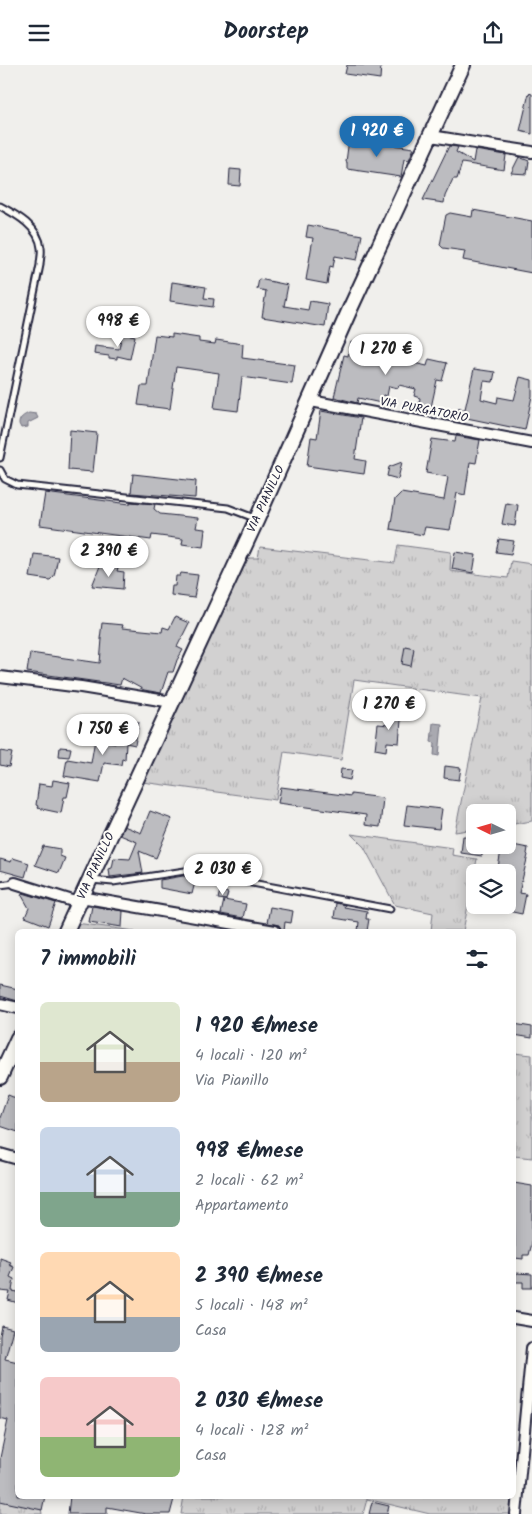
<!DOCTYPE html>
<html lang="it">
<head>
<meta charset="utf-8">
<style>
	:root { --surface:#fff; --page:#f2f2f3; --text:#1f2937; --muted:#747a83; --accent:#1f6fb2 }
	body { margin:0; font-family:Kalam,sans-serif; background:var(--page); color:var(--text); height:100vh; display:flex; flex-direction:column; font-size:19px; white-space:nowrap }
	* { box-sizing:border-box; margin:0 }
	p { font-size:16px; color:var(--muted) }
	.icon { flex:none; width:28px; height:28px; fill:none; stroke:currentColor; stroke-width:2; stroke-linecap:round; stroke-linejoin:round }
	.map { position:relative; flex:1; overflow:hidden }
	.sheet { position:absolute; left:15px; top:864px; width:501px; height:570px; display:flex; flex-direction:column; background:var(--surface); border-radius:8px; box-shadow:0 2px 12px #0003 }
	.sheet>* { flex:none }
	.needle { width:32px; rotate:275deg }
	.buttons { position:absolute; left:466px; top:739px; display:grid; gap:10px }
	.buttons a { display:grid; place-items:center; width:50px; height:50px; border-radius:8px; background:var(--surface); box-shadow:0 2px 12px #0003; font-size:25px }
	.price { position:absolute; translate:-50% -42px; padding:0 11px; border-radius:18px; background:#fff; color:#222; font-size:16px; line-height:32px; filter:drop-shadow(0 1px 2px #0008) }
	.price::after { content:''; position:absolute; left:50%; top:30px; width:15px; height:11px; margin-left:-8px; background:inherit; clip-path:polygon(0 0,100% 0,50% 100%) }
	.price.on { background:var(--accent); color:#fff }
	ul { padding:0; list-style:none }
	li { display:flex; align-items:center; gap:15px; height:125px; padding:0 25px }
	li span { display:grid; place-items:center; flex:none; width:140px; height:100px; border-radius:8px; color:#555 }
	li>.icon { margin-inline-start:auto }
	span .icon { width:60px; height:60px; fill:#fffc; stroke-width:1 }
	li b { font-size:21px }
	h2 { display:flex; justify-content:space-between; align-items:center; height:60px; padding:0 25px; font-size:21px }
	header { display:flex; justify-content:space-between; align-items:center; height:65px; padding:0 25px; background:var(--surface); font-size:22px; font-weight:700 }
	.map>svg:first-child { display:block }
	.grass { fill:url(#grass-tufts); stroke:#7a7a86 }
	.water { fill:url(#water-ripples); stroke:#737381 }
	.building { fill:#bcbcc0; stroke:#22223b }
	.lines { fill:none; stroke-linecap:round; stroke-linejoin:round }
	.lane-casing { stroke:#22223b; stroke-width:9 }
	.street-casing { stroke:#22223b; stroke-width:14 }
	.secondary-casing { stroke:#22223b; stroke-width:18 }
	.lane { stroke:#fdfcf7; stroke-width:5 }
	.street { stroke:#fdfcf7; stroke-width:10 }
	.secondary { stroke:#fdfcf7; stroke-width:14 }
	.labels { text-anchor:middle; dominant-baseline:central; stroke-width:4; stroke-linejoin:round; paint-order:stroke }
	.street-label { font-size:12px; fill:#22223b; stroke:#fdfcf7 }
</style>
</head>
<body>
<header><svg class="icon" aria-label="menu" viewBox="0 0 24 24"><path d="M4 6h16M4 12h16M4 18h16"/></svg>Doorstep<svg class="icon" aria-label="share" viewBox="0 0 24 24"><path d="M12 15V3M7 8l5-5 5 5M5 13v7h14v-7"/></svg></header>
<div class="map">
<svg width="532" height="1449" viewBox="0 0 532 1449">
	<defs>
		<pattern id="grass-tufts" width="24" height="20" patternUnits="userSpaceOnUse" patternTransform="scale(1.25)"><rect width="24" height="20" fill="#d2d1d1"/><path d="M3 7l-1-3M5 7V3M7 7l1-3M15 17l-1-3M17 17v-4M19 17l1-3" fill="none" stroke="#b4b3b4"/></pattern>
		<pattern id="water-ripples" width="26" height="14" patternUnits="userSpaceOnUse" patternTransform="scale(1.25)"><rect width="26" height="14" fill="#a9a9b0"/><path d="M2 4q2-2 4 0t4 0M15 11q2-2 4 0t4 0" fill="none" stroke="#898990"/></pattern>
	</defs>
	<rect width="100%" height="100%" fill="#f0efec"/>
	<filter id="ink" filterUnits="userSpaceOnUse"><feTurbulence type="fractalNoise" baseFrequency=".02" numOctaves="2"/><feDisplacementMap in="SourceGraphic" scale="10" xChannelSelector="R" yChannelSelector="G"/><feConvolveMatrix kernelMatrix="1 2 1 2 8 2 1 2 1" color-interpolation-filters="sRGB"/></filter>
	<g filter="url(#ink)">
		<g class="grass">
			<path d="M398,480l53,7 -1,19 58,7 3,-17 21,3v257l-24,4v-12h-33v16l-20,3 27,-134 -128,-18 -13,80 -57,-8 -8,48 -134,-18 103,-224h13l2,-11 135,16z"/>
			<path d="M351,769l102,14 -1,7 25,4 -14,72h-32l2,-18 -38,-8 -31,-58z"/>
			<path d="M76,858l59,8h-62z"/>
			<path d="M514,988l18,2v103l-18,-2z"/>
			<path d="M184,1431h328l-1,18h-81l-63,-15 -4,15h-182z"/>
			<path d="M0,1435l41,8 1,6h-42z"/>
		</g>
		<g class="water">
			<path d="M29,348l7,1 2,4 -10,5v4l-7,1 -2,-4c0,-6 5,-9 10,-11z"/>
			<path d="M433,658l9,1 -3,32 -5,-1 1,-12 -4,-1z"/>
		</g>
		<g class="building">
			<path d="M347,0h34l-1,14 -35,-5z"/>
			<path d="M529,28l3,1v40l-12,-3z"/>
			<path d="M349,74l65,9 -5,12 -5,-1 -3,18 -54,-8v-7h-1z"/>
			<path d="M449,81l9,1 -2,5 17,10 2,-12 31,5 -2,15 -42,-7 -5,16h-4l-8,17 -1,7 -21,-3z"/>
			<path d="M519,92l10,4 -2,13 -16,-1z"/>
			<path d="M230,104l11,1 -1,16 -11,-1z"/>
			<path d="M473,145l59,11v52l-69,-13 2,-9 -22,-3 -3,-3 6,-30 4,-2 22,4z"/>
			<path d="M308,160l54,10 -5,25 -22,-4 -2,11 -3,-1 -3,18 -21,-4 7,-42 -7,-1z"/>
			<path d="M259,214l29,6 -4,21 24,4 2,-9 18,3 -3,23 -63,-10 4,-26 -9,-2z"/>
			<path d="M172,217l34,5 -2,11 10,1 -1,8 -43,-6z"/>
			<path d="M122,268l13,3 -5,23 -13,-3v3l-8,-1v-2l-15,-2 1,-8 24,3z"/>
			<path d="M172,269l27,4v4l16,2 1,-4 27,4 -1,14 53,7 -3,19 -50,-7 -4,34 -24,-3 5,-35 -43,-6 -6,42 -32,-4 3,-19h7l7,-51 17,2z"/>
			<path d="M351,277l56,13 -2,6 22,5 2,-7 18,4 -5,18 -5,-1 -7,32 -12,-3 2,-11 -6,-2 2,-7 -17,-4 -1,3 -9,-2 -2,10 -4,-1 -2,8 -23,-5 -1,5 -23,-6 10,-42 4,1z"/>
			<path d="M474,304l21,3 -2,10 -9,-1 -3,18 16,4 1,-6 16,3 6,-23 12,3v16l-7,34 -68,-14 2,-8 6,1z"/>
			<path d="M321,346l40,7 -6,41 11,2 -2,13 -57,-8 4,-29 6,1z"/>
			<path d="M70,365l27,3 -4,39 -25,-2z"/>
			<path d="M456,371l24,4 -4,23 -6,-1 -5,33 -8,-2 -7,37 -25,-3 -2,8 -33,-6 5,-30 6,-6 43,7 4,-23 -22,-4 6,-34 23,3z"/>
			<path d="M402,397l-4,17 -11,-3 2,-9z"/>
			<path d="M133,409l63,7 -1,17 -64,-5z"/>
			<path d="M45,428l85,11v-2l25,2 -1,5 6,5 38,4 -2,10 9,1 -2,18 -21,-3 1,-5 -31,-4 -1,5 -111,-15z"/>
			<path d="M506,438l12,2 -3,21 -13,-2z"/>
			<path d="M499,474l15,2 -3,13 -15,-2z"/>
			<path d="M455,487l21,3 -3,18 -21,-4z"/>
			<path d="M34,489l24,3 -4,19 -4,4 -20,-3z"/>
			<path d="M100,501l18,2 -1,3 7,1 -1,17 -31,-3z"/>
			<path d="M181,508l17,2 -4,23 -23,-3 1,-9h3l1,-10h4z"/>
			<path d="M175,552l14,6 -12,24 6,3 -6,10 -4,12h-5l-7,21 -17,-3 -22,-12 -2,7 -93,-13 3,-19 70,10 2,-24h-2l2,-16 21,2 -1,3 40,4 1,-5 6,2z"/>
			<path d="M405,581l9,2 -3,18 -9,-2z"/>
			<path d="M391,643l11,1 -3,34 -12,-1 -1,9 -11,-2 3,-25 11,1z"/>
			<path d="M129,656l10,1 -4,23 -9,-2 -1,17 -3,-1 -1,6 -17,-2 -4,19 -36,-6 3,-17 24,4 4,-24 21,4 1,-6 6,1 1,-6h3z"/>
			<path d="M60,682l11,1 -2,9 -10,-1z"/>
			<path d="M0,686l12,2 -3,14 -9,-2z"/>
			<path d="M445,701l16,2 -2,12 -15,-2z"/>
			<path d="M341,704l11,1 -2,10 -10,-2z"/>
			<path d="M53,715l17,3 -3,14h-3l-3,16 -24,-5 1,-2 -2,-1 3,-21 13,2z"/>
			<path d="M281,722l70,9v-2l32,4 -3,29 -15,-2 1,-10 -88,-12z"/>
			<path d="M407,740l35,4 -3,20 -35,-4z"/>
			<path d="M150,746l22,8 -16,39 -17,-7 4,22 -33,4 -1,-8 3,-1 2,-10 16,1 7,-17 -17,-7 4,-9 17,7z"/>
			<path d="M463,771l12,1v8h8l-1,11 -21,-3z"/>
			<path d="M508,779l20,4 -1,6 1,1 -9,38 7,1 -4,20 -14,-3v-38h-11l5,-28z"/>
			<path d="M43,781l17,3v7l5,2 -6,15 -24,-8z"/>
			<path d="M13,793l16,5 -4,14 -25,-7v-11l11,3z"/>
			<path d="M183,811l13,2 -4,16 -32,-6v-8z"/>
			<path d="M220,826l8,2 -2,7 -8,-1z"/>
			<path d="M23,828l33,10 -8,23 -23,-9 4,-9 -8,-14z"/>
			<path d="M224,835l22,4 -3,14 -22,-4z"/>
			<path d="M336,838l9,2 -1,2 23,4 -1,8h3l-2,12h-9l1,-9 -25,-4z"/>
			<path d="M92,841l31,5 -1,16 -33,-5z"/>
			<path d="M270,842l23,4 -2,12 -6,-1 -1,9h-2l-3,-6 -12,-2z"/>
			<path d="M0,920l18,4v12l-18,-5z"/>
			<path d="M514,959l18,3v11l-18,-3z"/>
			<path d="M8,1030l10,4v33l-18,-6v-8z"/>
			<path d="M514,1118l18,3v57l-3,12h-6v4l-8,-1z"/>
			<path d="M0,1193l11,4 -2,3 5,2 -4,10 4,2 -2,12 6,1v11l-10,-3 2,-8 -10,-1z"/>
			<path d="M516,1208l16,1v14h-9v-6h-8z"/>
			<path d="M2,1261l11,3 -8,30 13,3v134h27l-3,14 -42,-9v-43l8,-38 -8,-2v-82z"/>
			<path d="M70,1431h100l-1,3h5l-4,15h-24l-39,-7v7h-39z"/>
			<path d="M372,1437l17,4 -2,8h-18z"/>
		</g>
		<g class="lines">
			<g class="lane-casing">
				<g id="lane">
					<path d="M0,141c17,9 39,21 41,42 1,6 -1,12 -1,17l-40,193"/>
					<path d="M0,405l5,9 12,6 211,23 29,11"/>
					<path d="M91,815l22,2 72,-11h8l22,5 175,33"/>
					<path d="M0,820l15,-2"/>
				</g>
			</g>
			<g class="street-casing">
				<g id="street">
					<path d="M431,71l101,16"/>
					<path d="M311,336l221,42"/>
					<path d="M0,612l81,10 91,15"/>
					<path d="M15,818l64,20"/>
					<path d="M81,832l194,34"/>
					<path d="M0,939l18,4"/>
					<path d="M0,1089l18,5"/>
					<path d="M514,1253l18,3"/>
					<path d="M516,1449l16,-166"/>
				</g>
			</g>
			<g class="secondary-casing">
				<g id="secondary">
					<path d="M66,866l191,-412 93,-210 113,-244"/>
					<path d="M0,1012l18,-39"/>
				</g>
			</g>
			<use href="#lane" class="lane"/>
			<use href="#street" class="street"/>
			<use href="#secondary" class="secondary"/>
		</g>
	</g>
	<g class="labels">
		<g class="street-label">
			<text transform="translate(424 345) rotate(11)">VIA PURGATORIO</text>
			<text transform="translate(266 434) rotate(-65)">VIA PIANILLO</text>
			<text transform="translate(96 801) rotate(-65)">VIA PIANILLO</text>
		</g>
	</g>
</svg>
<div class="buttons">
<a><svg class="needle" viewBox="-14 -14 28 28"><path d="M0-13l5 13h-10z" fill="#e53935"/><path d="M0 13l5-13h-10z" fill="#747a83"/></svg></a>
<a><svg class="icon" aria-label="layers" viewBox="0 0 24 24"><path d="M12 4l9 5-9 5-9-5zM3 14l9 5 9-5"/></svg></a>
</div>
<b class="price on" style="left:377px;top:93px">1 920 €</b>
<b class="price" style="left:118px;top:283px">998 €</b>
<b class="price" style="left:386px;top:311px">1 270 €</b>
<b class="price" style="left:109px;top:513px">2 390 €</b>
<b class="price" style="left:389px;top:666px">1 270 €</b>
<b class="price" style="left:103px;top:691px">1 750 €</b>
<b class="price" style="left:223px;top:831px">2 030 €</b>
<section class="sheet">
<h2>7 immobili<svg class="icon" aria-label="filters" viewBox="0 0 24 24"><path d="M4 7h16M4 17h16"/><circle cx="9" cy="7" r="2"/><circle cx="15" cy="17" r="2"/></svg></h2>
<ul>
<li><span style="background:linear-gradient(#dfe7d0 60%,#b9a48a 0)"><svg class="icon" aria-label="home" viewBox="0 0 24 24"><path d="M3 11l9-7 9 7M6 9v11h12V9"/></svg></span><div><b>1 920 €/mese</b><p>4 locali · 120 m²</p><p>Via Pianillo</p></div></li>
<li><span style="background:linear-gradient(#c9d6e8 65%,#7fa58c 0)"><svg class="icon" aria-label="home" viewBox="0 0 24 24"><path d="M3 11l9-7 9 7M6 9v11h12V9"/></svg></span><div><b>998 €/mese</b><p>2 locali · 62 m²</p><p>Appartamento</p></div></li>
<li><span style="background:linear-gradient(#ffd9b3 65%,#9aa5b1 0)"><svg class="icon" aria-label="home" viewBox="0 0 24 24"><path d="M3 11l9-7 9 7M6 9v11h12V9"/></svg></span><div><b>2 390 €/mese</b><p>5 locali · 148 m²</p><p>Casa</p></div></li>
<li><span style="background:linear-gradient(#f6c9c9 60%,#8fb573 0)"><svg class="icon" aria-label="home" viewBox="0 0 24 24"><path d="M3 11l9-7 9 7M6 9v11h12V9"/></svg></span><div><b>2 030 €/mese</b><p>4 locali · 128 m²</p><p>Casa</p></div></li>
</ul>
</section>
</div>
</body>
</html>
